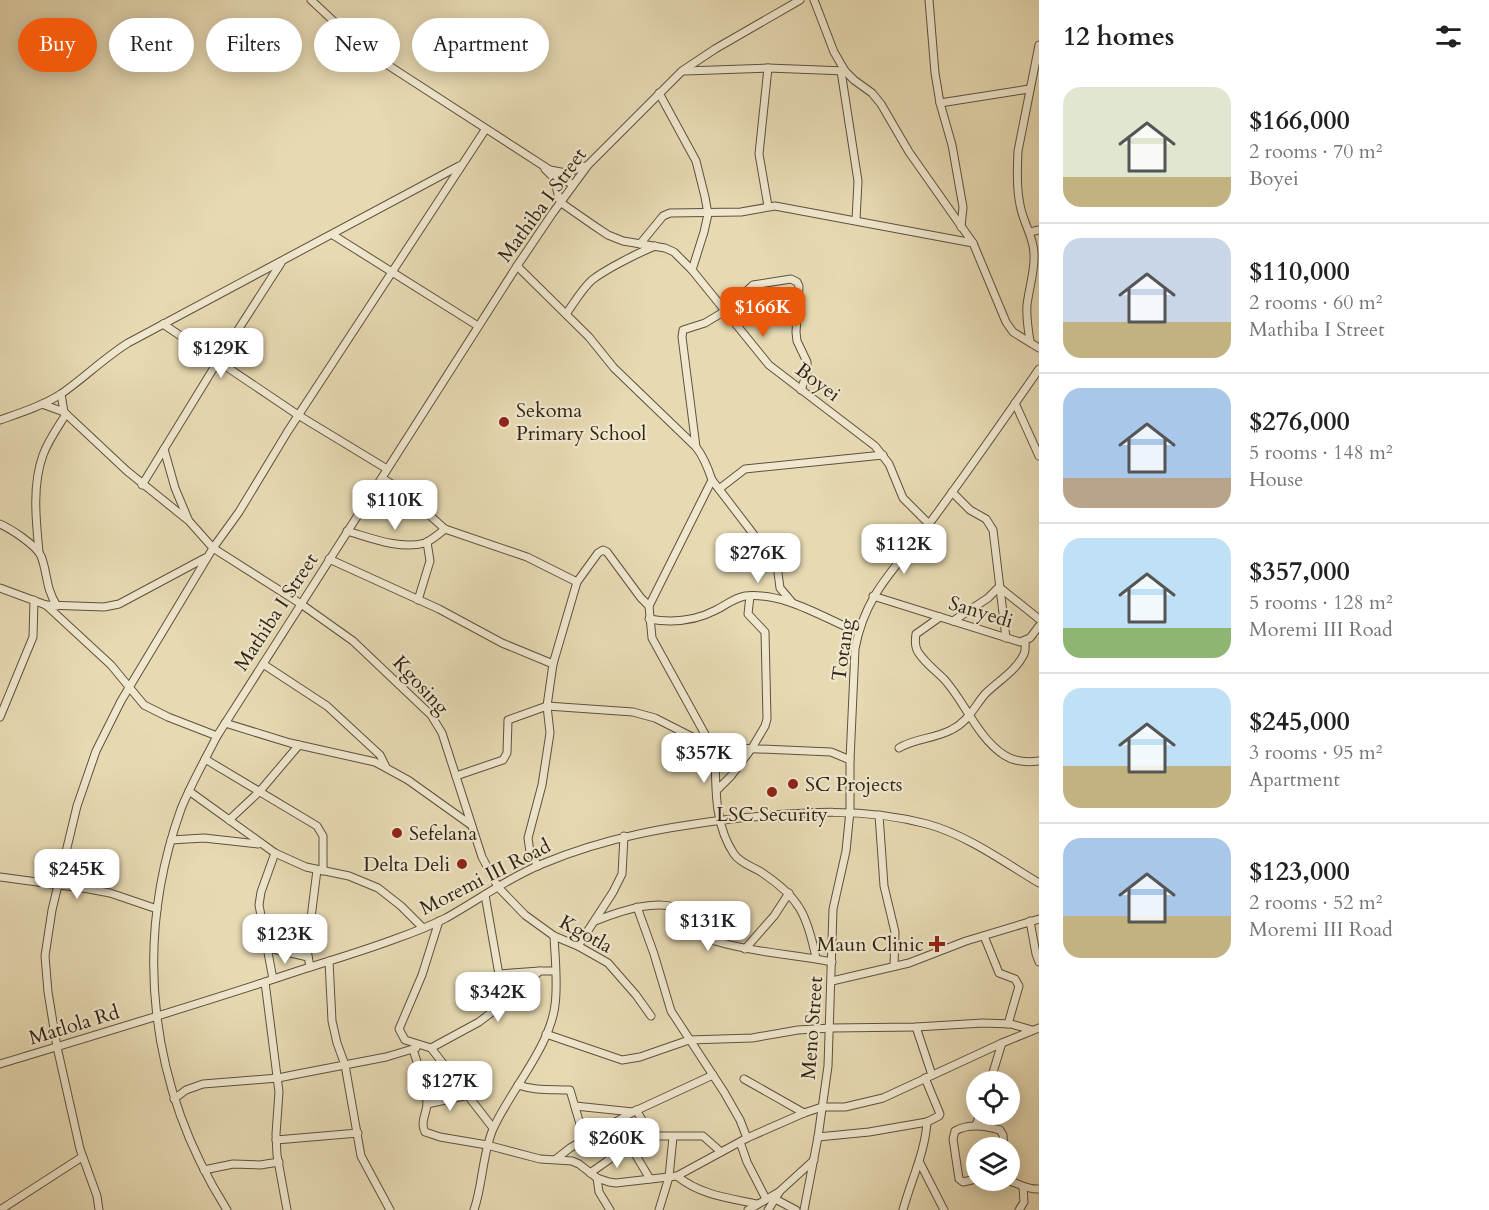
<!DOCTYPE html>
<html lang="en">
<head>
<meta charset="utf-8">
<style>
	:root { --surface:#fff; --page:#f6f6f6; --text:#202124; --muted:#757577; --line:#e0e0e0; --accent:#ea580c }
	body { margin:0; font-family:Cardo,serif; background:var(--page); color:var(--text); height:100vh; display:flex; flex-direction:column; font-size:22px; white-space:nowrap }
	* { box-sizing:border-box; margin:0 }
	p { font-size:20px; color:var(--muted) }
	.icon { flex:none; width:33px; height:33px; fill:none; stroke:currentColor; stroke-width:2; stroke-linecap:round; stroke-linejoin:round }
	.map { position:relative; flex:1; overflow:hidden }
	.details { display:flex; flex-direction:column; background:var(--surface); width:450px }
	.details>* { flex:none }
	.hud { position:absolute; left:18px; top:18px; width:570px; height:54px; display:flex; gap:12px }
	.controls { position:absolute; left:966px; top:1071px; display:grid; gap:12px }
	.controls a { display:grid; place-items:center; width:54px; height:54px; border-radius:50%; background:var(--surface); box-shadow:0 3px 15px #0003; font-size:30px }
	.price { position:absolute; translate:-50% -51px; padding:0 14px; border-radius:12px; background:#fff; color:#222; font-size:20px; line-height:39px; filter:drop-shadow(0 2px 3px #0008) }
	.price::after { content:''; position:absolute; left:50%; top:36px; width:18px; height:14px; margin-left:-9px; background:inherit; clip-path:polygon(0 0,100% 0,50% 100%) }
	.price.active { background:var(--accent); color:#fff }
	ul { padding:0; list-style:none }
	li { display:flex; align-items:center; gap:18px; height:150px; padding:0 24px }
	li+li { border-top:2px solid var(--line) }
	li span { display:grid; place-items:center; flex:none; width:168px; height:120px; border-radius:18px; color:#555 }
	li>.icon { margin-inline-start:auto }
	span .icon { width:72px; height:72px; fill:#fffc; stroke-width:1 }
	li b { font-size:26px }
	h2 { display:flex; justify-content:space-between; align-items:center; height:72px; padding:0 24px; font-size:26px }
	.chip { padding:0 21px; border-radius:27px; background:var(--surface); box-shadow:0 3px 15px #0003; font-size:21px; line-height:54px }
	.chip.active { background:var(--accent); color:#fff }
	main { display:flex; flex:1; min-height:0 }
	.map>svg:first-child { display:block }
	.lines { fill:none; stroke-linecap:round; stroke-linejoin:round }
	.minor-casing { stroke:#5e513c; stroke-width:9 }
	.minor { stroke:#efe7ce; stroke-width:7 }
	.poi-dot { fill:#8f2418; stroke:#efe7ce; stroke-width:2 }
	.labels { text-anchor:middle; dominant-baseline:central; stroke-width:4.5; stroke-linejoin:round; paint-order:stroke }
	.street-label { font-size:20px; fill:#302314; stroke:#efe7ce }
	.poi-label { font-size:20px; fill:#302314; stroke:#efe7ce; text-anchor:start }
</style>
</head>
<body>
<main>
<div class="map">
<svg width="1039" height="1210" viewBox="0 0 1039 1210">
	<rect width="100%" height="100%" fill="#e7dab3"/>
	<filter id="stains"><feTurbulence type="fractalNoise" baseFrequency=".00333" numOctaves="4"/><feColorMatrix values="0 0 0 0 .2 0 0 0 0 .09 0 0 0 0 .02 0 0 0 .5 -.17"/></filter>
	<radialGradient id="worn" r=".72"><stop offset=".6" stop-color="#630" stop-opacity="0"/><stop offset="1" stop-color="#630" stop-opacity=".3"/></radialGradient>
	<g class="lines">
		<g class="minor-casing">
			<g id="minor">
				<path d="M311,0l31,29 38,31 193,125"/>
				<path d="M814,0l20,52 11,19 9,9 18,13 9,11 28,48 64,91 33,79 7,10 26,16"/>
				<path d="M929,0l6,73 5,30 12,42 11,62 -2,20"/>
				<path d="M685,71l83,-3"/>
				<path d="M841,71l17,110 -2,39"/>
				<path d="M659,93l37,68 9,36 3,17 -4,18 -12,38"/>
				<path d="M940,103l89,-14"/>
				<path d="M485,130l-197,301 -49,81 -26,36 88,56 52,37 78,74 11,18 40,124 16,30 27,28 29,21 24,10 30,17 28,32 15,21"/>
				<path d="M545,169l9,9 6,24 33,23 15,10 15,6 42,7 9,4 18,18 77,95 106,81 14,18 14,34 26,26"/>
				<path d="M550,170l16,3 19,-7"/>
				<path d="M768,206l-9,-52 9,-86 77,3"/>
				<path d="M1030,232l9,-2"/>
				<path d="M333,235l145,91"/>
				<path d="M640,244l23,-28 7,-3 71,-1 34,-6 198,37"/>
				<path d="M517,266l72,71 25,31 82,79c8,10 12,21 16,33l-63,126 3,32 60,109"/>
				<path d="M566,314c8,-11 16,-25 26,-34 14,-11 46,-27 63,-34"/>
				<path d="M163,324l135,91 89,54"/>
				<path d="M1030,341c-2,-12 -4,-24 -3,-36 2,-17 8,-34 7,-51 0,-13 -6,-23 -10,-35 -8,-21 -7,-46 -6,-68l21,-106"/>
				<path d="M61,394l3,18"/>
				<path d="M1015,403l24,53"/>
				<path d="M42,404l22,8 63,59 62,50 24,27 -92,153 -25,50 -19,55 -25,104 -7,46 3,36 9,55 23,102 17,47 2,14"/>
				<path d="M0,420c20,-7 42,-14 61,-26 23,-16 43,-36 67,-51l331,-177"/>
				<path d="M696,447l-14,-110 1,-7 22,-7 20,-12 28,-26 38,-6 6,3 2,4 -3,46 1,9 10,21v11l-6,17"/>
				<path d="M164,449l11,39 13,31"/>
				<path d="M382,478l18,11 45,40 82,28 50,25 21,-29 5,-3 4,2 34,46 8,8"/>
				<path d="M712,480l65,85 3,23 11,13"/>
				<path d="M142,485l76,-124 63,-98"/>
				<path d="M719,489l26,-20 138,-14"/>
				<path d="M952,492l18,18 16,9 7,11 13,108"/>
				<path d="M0,524c11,5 36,21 41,32 7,18 4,31 16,50"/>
				<path d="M347,531c24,7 53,19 78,12 7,-3 14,-9 20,-14"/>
				<path d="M39,552c-3,-31 -7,-67 4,-97 5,-14 15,-28 23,-41"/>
				<path d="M329,559l110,50 63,34 51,21 24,-82"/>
				<path d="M0,588l46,17 65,60 33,40 24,12 49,19"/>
				<path d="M873,596l147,46 10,-4 9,-12"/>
				<path d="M418,600l12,-39 -3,-19"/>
				<path d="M46,605l58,2 15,-3 86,-46"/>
				<path d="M940,617l-24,17c-1,6 -1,13 2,18 7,11 17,18 26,27 21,23 33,58 60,76 11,7 22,8 35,6"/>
				<path d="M649,619c23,4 46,2 67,-9 10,-5 18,-12 29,-14 40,-4 78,22 113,36"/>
				<path d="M953,621l35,-23 11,-11 40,32"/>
				<path d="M263,664l64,42 53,49 6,12"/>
				<path d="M0,717l33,-80 1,-37"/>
				<path d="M225,723l65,20 85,19 33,18 63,45"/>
				<path d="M715,747c1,36 -2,76 19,107 6,9 19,13 27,18 38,25 46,42 55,86"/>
				<path d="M899,748c16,-10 35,-9 52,-18 17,-8 23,-23 34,-36 13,-13 31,-23 39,-40 2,-4 1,-8 1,-13"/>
				<path d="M205,759l112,67 6,10v35"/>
				<path d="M456,776l47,-16 4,-7 1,-33 39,-14 86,6 22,6 57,29 119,5 19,8"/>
				<path d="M717,790l14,-14 21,-28 13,-22 2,-7 -2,-87 -17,-18 2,-18"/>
				<path d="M189,791l86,62 31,14 43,9 29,12 23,18 22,22"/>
				<path d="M879,815l5,71 11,46 -1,34"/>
				<path d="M229,820l31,-29 39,-46"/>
				<path d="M171,840l33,-2 54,6"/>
				<path d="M538,866l-8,-14 -2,-14 14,-53 8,-52 -3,-27 6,-42"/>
				<path d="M0,877l89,12 21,4 47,16"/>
				<path d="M485,895l19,108"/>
				<path d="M637,907l17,47 17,57 53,81 16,28 7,18"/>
				<path d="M439,921l-17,54 -23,54 6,11 26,8 62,80"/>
				<path d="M595,921c23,-9 70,-27 92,-7 12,12 9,22 28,27 39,12 78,13 117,21"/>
				<path d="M1030,921l6,33 3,8"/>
				<path d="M984,936l15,37 16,6 4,7 -11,38"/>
				<path d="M578,946l35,-54 9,-18 2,-38"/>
				<path d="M269,948l39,9"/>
				<path d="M745,949l29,-33 15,-23"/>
				<path d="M329,961l3,60 5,22 8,22 16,91 29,54"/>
				<path d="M310,967l-3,-17 10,-80"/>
				<path d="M498,974l42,-3"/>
				<path d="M273,979l-14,-74 2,-13 14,-39"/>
				<path d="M832,981l77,-18 57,-22 73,-22"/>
				<path d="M265,982l14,110 -3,42 1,21 10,55"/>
				<path d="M916,1027l16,48"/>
				<path d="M546,1034l76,26 18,-3 49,-17 63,-2 46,-8 33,-2 85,-1 67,-4 28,1 21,6"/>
				<path d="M431,1048l48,-26 25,-19 36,-32h15"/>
				<path d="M413,1049c4,15 15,40 14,56 -1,9 -7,18 -2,27l15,5 47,8 53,14 32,2 7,3 18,14 12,4 7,1 61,-7 70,-38 57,-25 18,-6h23l38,-9 119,-55 37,-15"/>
				<path d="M0,1064c92,-28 183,-55 274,-85 40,-14 81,-25 121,-40 17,-6 35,-13 51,-21 32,-18 62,-40 96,-54 64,-27 129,-38 198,-46 65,-6 123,-11 187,6 40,11 77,38 112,59"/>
				<path d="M744,1079l60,34"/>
				<path d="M990,1082l12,-39"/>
				<path d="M518,1085c18,6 34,4 52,5l15,51"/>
				<path d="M174,1099l12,-9 17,-6 75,-6 25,-5 83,-16 30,-9"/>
				<path d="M427,1104l42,-9"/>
				<path d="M575,1106l58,6"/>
				<path d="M636,1110l16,26h51l18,16"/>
				<path d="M616,1122l34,57"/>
				<path d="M976,1125l4,-11"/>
				<path d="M818,1137l51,-5 58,-10 12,-6 1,-2 -15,-36"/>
				<path d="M276,1140l82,-7"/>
				<path d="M740,1142l7,20 19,37"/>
				<path d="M556,1159l14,-11 63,-36 80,-37"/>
				<path d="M920,1163l24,47"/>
				<path d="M204,1170l29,-6 27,1 19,-3"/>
				<path d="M590,1173l40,-28"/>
				<path d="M677,1176c23,19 52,22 80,28"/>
				<path d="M597,1178l2,14 11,18"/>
				<path d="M976,1179l-13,3 -4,-3 -6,-40 2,-8c14,-8 30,-5 45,-1l3,5 1,13"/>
				<path d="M1005,1180c12,2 21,10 34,9"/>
				<path d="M775,1199l21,11"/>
				<path d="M0,1210l82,-53"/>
				<path d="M227,1210c-77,-122 -95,-264 -46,-401 10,-25 24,-49 36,-73l300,-470 35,-52 36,-49 94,-94 33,-22 85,-49"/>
				<path d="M474,1210c9,-26 8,-55 19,-81 17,-38 57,-82 62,-124 3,-22 0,-47 -1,-69"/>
				<path d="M659,1210l10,-33 4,-40"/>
				<path d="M748,1210l31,-18"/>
				<path d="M768,1210l12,-19 34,-31"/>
				<path d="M804,1210l14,-73 10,-71 5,-157 13,-58 4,-40v-51l5,-111c10,-56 42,-82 74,-125 38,-51 74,-103 110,-155"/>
				<path d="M903,1210c8,-30 22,-57 24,-88"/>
				<path d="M1019,1210l5,-8 -1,-15"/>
			</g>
		</g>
		<use href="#minor" class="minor"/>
	</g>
	<g class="poi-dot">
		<circle cx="504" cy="422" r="6"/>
		<circle cx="793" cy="784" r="6"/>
		<circle cx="772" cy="792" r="6"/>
		<circle cx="397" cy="833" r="6"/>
		<circle cx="462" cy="864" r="6"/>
		<path d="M934 935h6v6h6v6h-6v6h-6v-6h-6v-6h6z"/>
	</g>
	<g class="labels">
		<g class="street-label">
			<text transform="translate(542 205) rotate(-54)">Mathiba I Street</text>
			<text transform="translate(818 382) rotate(37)">Boyei</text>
			<text transform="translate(276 612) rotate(-57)">Mathiba I Street</text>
			<text transform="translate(981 612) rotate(17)">Sanyedi</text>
			<text transform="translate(843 650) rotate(-82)">Totang</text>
			<text transform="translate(421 685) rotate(47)">Kgosing</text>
			<text transform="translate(485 877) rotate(-27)">Moremi III Road</text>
			<text transform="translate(586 934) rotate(29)">Kgotla</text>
			<text transform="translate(74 1025) rotate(-17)">Matlola Rd</text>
			<text transform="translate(812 1028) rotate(-86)">Meno Street</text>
		</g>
		<g class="poi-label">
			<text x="516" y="410">Sekoma<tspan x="516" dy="23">Primary School</tspan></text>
			<text x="805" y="784">SC Projects</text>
			<text x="772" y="814" text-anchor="middle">LSC Security</text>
			<text x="409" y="833">Sefelana</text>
			<text x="450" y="864" text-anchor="end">Delta Deli</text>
			<text x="924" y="944" text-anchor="end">Maun Clinic</text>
		</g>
	</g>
	<rect width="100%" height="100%" filter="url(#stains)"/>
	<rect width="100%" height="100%" fill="url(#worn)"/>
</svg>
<div class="controls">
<a><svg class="icon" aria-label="locate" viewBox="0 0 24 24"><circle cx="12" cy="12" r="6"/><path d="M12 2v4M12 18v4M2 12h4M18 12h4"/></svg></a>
<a><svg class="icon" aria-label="layers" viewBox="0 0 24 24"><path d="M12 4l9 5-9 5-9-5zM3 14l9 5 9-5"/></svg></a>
</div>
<b class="price active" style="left:763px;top:338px">$166K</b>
<b class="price" style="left:221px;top:379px">$129K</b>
<b class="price" style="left:395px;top:531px">$110K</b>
<b class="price" style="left:904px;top:575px">$112K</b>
<b class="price" style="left:758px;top:584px">$276K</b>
<b class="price" style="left:704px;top:784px">$357K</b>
<b class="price" style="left:77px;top:900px">$245K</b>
<b class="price" style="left:708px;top:952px">$131K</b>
<b class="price" style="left:285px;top:965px">$123K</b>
<b class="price" style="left:498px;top:1023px">$342K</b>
<b class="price" style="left:450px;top:1112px">$127K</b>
<b class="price" style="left:617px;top:1169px">$260K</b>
<div class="hud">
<a class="chip active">Buy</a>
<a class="chip">Rent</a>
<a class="chip">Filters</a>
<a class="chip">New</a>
<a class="chip">Apartment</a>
</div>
</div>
<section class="details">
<h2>12 homes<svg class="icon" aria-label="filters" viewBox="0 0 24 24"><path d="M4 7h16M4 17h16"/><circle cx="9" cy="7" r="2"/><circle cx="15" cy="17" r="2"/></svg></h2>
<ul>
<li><span style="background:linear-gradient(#dfe7d0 75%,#c2b280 0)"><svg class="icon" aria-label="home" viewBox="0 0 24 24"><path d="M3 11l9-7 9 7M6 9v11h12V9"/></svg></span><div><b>$166,000</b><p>2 rooms · 70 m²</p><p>Boyei</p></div></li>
<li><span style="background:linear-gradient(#c9d6e8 70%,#c2b280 0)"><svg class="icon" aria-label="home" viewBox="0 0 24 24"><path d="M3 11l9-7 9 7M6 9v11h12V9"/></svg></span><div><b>$110,000</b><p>2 rooms · 60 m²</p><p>Mathiba I Street</p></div></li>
<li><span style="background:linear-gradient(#a9c7e8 75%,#b9a48a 0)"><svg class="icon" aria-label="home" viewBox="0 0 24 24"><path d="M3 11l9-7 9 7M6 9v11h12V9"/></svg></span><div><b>$276,000</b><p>5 rooms · 148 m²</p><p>House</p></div></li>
<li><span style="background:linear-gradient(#bfe0f5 75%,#8fb573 0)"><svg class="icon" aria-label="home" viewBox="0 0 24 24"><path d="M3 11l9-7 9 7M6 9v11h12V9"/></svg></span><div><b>$357,000</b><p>5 rooms · 128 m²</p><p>Moremi III Road</p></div></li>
<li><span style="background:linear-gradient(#bfe0f5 65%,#c2b280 0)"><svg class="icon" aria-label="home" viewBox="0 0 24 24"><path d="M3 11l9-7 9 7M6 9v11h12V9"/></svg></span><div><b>$245,000</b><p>3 rooms · 95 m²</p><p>Apartment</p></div></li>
<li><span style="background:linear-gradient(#a9c7e8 65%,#c2b280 0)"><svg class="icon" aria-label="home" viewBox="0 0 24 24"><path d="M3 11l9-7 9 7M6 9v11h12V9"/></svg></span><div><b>$123,000</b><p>2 rooms · 52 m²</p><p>Moremi III Road</p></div></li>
</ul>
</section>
</main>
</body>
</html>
